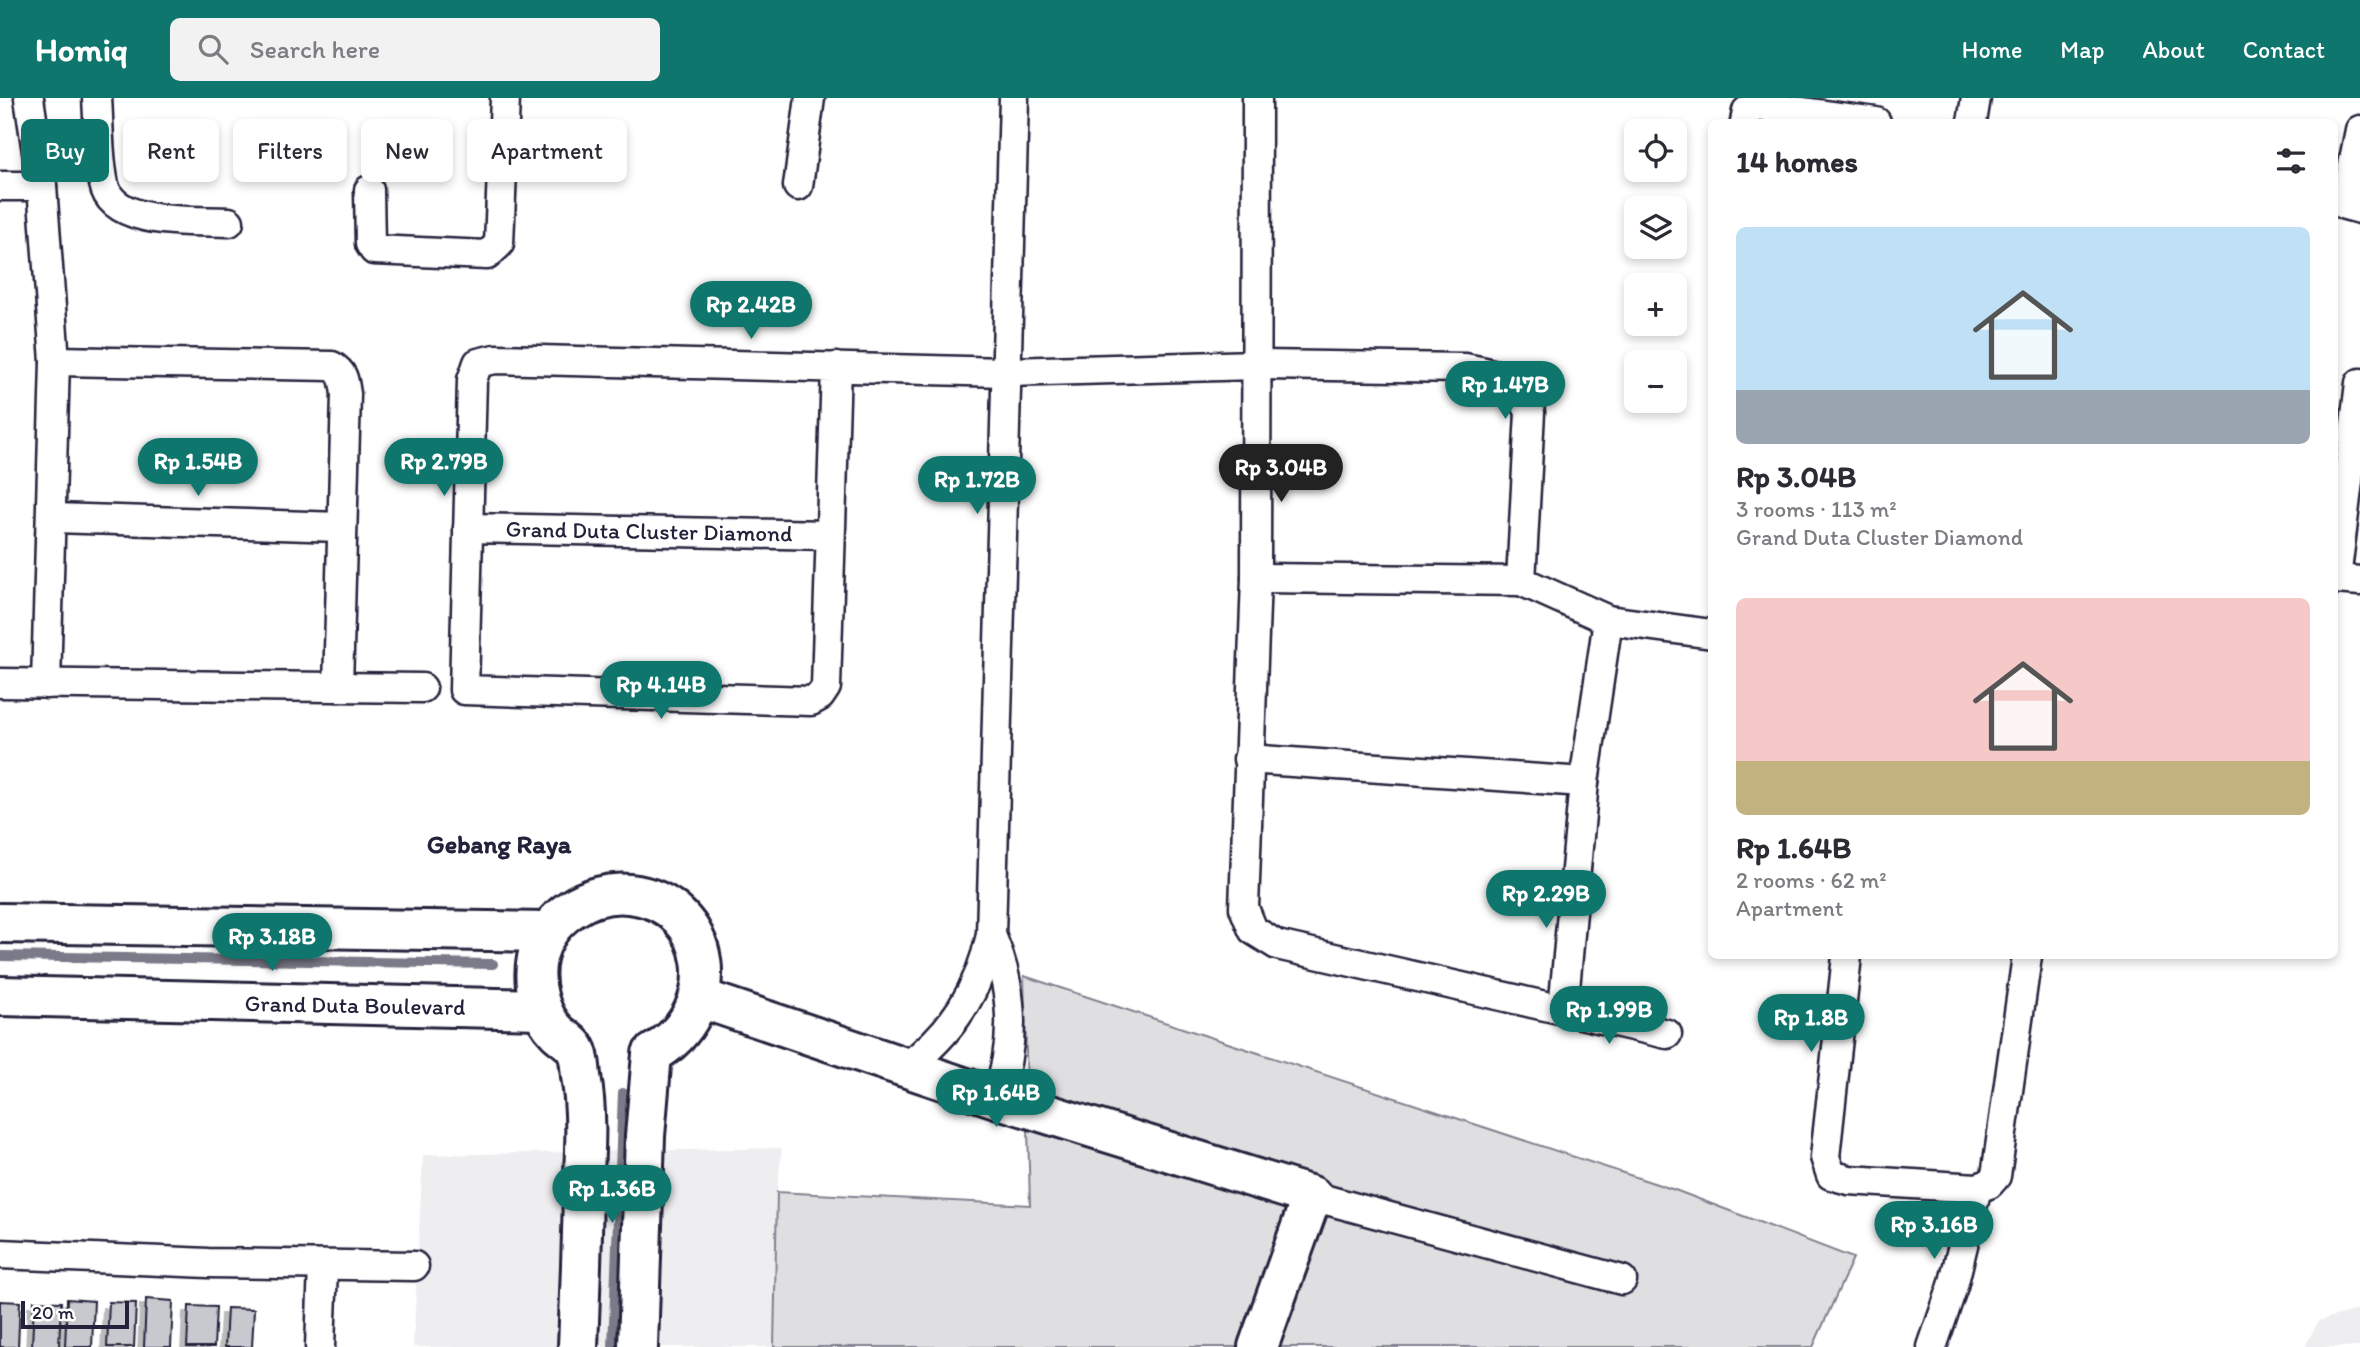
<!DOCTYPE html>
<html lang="en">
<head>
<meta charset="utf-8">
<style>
	:root { --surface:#fff; --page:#f2f2f3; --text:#2b2b33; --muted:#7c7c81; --accent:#0f766e }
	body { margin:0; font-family:Itim,sans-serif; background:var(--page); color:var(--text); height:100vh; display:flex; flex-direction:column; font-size:26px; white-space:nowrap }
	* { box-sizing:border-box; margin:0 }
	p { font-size:23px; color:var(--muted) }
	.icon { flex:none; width:38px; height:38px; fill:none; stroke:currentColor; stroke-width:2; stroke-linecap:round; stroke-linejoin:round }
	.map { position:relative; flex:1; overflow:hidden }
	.sheet { position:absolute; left:1708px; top:21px; width:630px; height:840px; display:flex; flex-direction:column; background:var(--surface); border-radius:10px; box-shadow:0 4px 10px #0003 }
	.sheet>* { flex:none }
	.guide { position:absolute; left:21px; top:21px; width:665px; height:63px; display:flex; gap:14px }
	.fabs { position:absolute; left:1624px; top:21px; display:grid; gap:14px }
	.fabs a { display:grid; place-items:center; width:63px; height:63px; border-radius:10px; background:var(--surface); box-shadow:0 4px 10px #0003; font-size:35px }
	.scale { position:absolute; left:21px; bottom:18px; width:108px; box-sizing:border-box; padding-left:7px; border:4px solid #22223b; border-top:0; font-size:19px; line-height:24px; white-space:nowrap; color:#22223b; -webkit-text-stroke:5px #fff; paint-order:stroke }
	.price { position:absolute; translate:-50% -60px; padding:0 16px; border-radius:24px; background:var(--accent); color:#fff; font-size:23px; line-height:46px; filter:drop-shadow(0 2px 4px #0008) }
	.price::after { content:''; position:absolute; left:50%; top:42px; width:21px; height:16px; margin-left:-10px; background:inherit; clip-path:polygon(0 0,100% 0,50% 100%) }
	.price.on { background:#222; color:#fff }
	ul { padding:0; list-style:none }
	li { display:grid; align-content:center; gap:14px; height:371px; padding:0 28px }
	li span { display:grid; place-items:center; height:217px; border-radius:10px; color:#555 }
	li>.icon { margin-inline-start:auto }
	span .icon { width:126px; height:126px; fill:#fffc; stroke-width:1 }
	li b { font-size:30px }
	h2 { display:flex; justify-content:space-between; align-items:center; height:84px; padding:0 28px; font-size:30px }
	.pill { padding:0 24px; border-radius:10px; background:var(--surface); box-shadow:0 4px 10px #0003; font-size:24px; line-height:63px }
	.pill.on { background:var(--accent); color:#fff }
	header { display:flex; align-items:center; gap:42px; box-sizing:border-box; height:98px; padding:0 35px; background:var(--accent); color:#fff }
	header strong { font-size:33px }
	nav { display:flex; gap:38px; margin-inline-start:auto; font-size:24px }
	.search { width:490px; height:63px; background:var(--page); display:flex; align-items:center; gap:18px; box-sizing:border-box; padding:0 24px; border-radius:10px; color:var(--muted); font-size:26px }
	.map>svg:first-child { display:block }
	.built { fill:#eeeef1 }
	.green { fill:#dfdfe2; stroke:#80808e; stroke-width:2 }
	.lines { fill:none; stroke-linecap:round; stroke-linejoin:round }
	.stream { stroke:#7a7a88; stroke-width:10 }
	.building { fill:#c8c8cf; stroke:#22223b; stroke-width:2; filter:url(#shadow) }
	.street-casing { stroke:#22223b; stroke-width:33 }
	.secondary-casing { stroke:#22223b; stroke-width:44 }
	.street { stroke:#fff; stroke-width:28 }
	.secondary { stroke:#fff; stroke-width:38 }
	.labels { text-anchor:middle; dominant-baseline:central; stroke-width:6; stroke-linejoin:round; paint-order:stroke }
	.street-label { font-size:23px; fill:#22223b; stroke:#fff }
	.quarter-label { font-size:26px; font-weight:bold; fill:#22223b; stroke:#fff }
</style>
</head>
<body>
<header>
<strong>Homiq</strong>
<div class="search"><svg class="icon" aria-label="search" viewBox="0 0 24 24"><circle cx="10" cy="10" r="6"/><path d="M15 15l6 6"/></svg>Search here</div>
<nav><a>Home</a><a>Map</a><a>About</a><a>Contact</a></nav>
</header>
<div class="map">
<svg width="2360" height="1249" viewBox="0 0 2360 1249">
	<defs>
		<filter id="shadow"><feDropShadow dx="-6" dy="6" stdDeviation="0" flood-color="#0004"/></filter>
	</defs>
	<rect width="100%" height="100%" fill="#fff"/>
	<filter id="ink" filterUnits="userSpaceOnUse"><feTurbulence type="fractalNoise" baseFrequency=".0143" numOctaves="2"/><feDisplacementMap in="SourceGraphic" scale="14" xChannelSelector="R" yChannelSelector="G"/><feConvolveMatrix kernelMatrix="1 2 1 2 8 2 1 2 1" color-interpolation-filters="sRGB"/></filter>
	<g filter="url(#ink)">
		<g class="built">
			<path d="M782,1050l-5,44 -3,155h-361l10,-192z"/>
			<path d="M2360,1211v38h-55l13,-26z"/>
		</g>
		<path class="green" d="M1024,878l651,214 178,68 -40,89h-1039l3,-155 253,13z"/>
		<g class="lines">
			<g class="stream">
				<path d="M0,858l493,8"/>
				<path d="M613,1249l10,-254"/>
			</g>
		</g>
		<g class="building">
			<path d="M67,1201l27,2 -2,46h-27z"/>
			<path d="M146,1201l27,2 -2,46h-27z"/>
			<path d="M0,1203l20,1 -2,45h-18z"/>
			<path d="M34,1203l27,1 -2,45h-27z"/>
			<path d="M109,1204l27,1 -2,44h-27z"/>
			<path d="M189,1208l27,1 -2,40h-27z"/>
			<path d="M227,1210l27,1 -2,38h-27z"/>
		</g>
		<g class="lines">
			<g class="street-casing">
				<g id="street">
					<path d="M29,0l13,88 13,175 -9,323"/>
					<path d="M97,0c2,28 1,59 7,86 8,43 91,36 125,38"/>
					<path d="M1257,0l-1,480 -12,330 9,22 24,15 286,65 21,-228 24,-162"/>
					<path d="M1745,24l2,-11 10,-5 119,16"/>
					<path d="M1972,24l4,-24"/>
					<path d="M2360,32l-15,75 15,4"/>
					<path d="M0,88h42"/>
					<path d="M798,88l12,-88"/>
					<path d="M369,92l1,54 4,6 113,5 12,-11 6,-146"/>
					<path d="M55,263l277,5c12,7 12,15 14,28l-8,293"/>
					<path d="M836,269l-10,320 -6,9 -9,5 -347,-11 8,-310 6,-17 17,-4 510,13 251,-7 209,3c36,7 50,9 65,44l-9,169 87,39 104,14"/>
					<path d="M2360,285l-24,196 24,2"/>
					<path d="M53,420l288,9"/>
					<path d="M468,430l362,7"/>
					<path d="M1256,480l265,3"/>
					<path d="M0,585l422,5"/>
					<path d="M1248,661l336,23"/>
					<path d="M991,837c23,54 26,107 5,163"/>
					<path d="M1847,858l-22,201 6,18 18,5 128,8 12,-4 7,-8 31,-220"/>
					<path d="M1563,912l104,24"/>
					<path d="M906,969c46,-34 73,-76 85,-132l23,-837"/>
					<path d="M1312,1098l310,84"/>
					<path d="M0,1156l208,9 206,3"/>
					<path d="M320,1249l3,-81"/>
					<path d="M1932,1249l21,-61 24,-98"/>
				</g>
			</g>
			<g class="secondary-casing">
				<g id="secondary">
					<path d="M0,825l548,9"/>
					<path d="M0,898l542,13"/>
					<path d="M700,900l296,100 316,98 -54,151"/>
					<path d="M578,1249c2,-51 4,-103 5,-154 2,-40 5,-78 -2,-117 -1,-8 -1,-19 -5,-26 -2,-6 -14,-13 -19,-18 -18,-18 -25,-49 -20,-74 9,-41 52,-68 92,-64 86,9 99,118 23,160l-7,82 -7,211"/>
				</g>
			</g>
			<use href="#street" class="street"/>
			<use href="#secondary" class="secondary"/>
		</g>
	</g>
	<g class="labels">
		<g class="street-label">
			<text transform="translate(649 433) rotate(1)">Grand Duta Cluster Diamond</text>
			<text transform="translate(355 907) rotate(1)">Grand Duta Boulevard</text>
		</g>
		<g class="quarter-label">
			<text x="499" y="746">Gebang Raya</text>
		</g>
	</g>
</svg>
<div class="fabs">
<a><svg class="icon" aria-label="locate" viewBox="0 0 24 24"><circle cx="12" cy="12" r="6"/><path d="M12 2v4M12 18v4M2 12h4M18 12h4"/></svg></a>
<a><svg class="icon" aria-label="layers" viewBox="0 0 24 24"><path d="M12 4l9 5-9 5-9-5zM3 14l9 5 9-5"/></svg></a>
<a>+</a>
<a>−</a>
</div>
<div class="scale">20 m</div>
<b class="price" style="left:751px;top:243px">Rp 2.42B</b>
<b class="price" style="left:1505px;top:323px">Rp 1.47B</b>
<b class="price" style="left:198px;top:400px">Rp 1.54B</b>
<b class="price" style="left:444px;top:400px">Rp 2.79B</b>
<b class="price on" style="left:1281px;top:406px">Rp 3.04B</b>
<b class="price" style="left:977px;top:418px">Rp 1.72B</b>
<b class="price" style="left:661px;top:623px">Rp 4.14B</b>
<b class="price" style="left:1546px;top:832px">Rp 2.29B</b>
<b class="price" style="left:272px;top:875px">Rp 3.18B</b>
<b class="price" style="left:1609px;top:948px">Rp 1.99B</b>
<b class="price" style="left:1811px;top:956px">Rp 1.8B</b>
<b class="price" style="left:996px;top:1031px">Rp 1.64B</b>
<b class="price" style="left:612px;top:1127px">Rp 1.36B</b>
<b class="price" style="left:1934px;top:1163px">Rp 3.16B</b>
<div class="guide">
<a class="pill on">Buy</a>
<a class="pill">Rent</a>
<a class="pill">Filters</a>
<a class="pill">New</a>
<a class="pill">Apartment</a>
</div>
<section class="sheet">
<h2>14 homes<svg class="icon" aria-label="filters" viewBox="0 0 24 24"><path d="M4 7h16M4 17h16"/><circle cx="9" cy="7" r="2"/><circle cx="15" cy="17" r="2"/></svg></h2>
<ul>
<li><span style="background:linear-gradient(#bfe0f5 75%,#9aa5b1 0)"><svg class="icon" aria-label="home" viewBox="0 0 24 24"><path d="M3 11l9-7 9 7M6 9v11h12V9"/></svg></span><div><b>Rp 3.04B</b><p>3 rooms · 113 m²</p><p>Grand Duta Cluster Diamond</p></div></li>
<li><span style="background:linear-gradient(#f6c9c9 75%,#c2b280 0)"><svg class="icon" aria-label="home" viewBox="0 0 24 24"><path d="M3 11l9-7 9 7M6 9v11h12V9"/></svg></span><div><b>Rp 1.64B</b><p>2 rooms · 62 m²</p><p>Apartment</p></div></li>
</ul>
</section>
</div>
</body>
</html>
